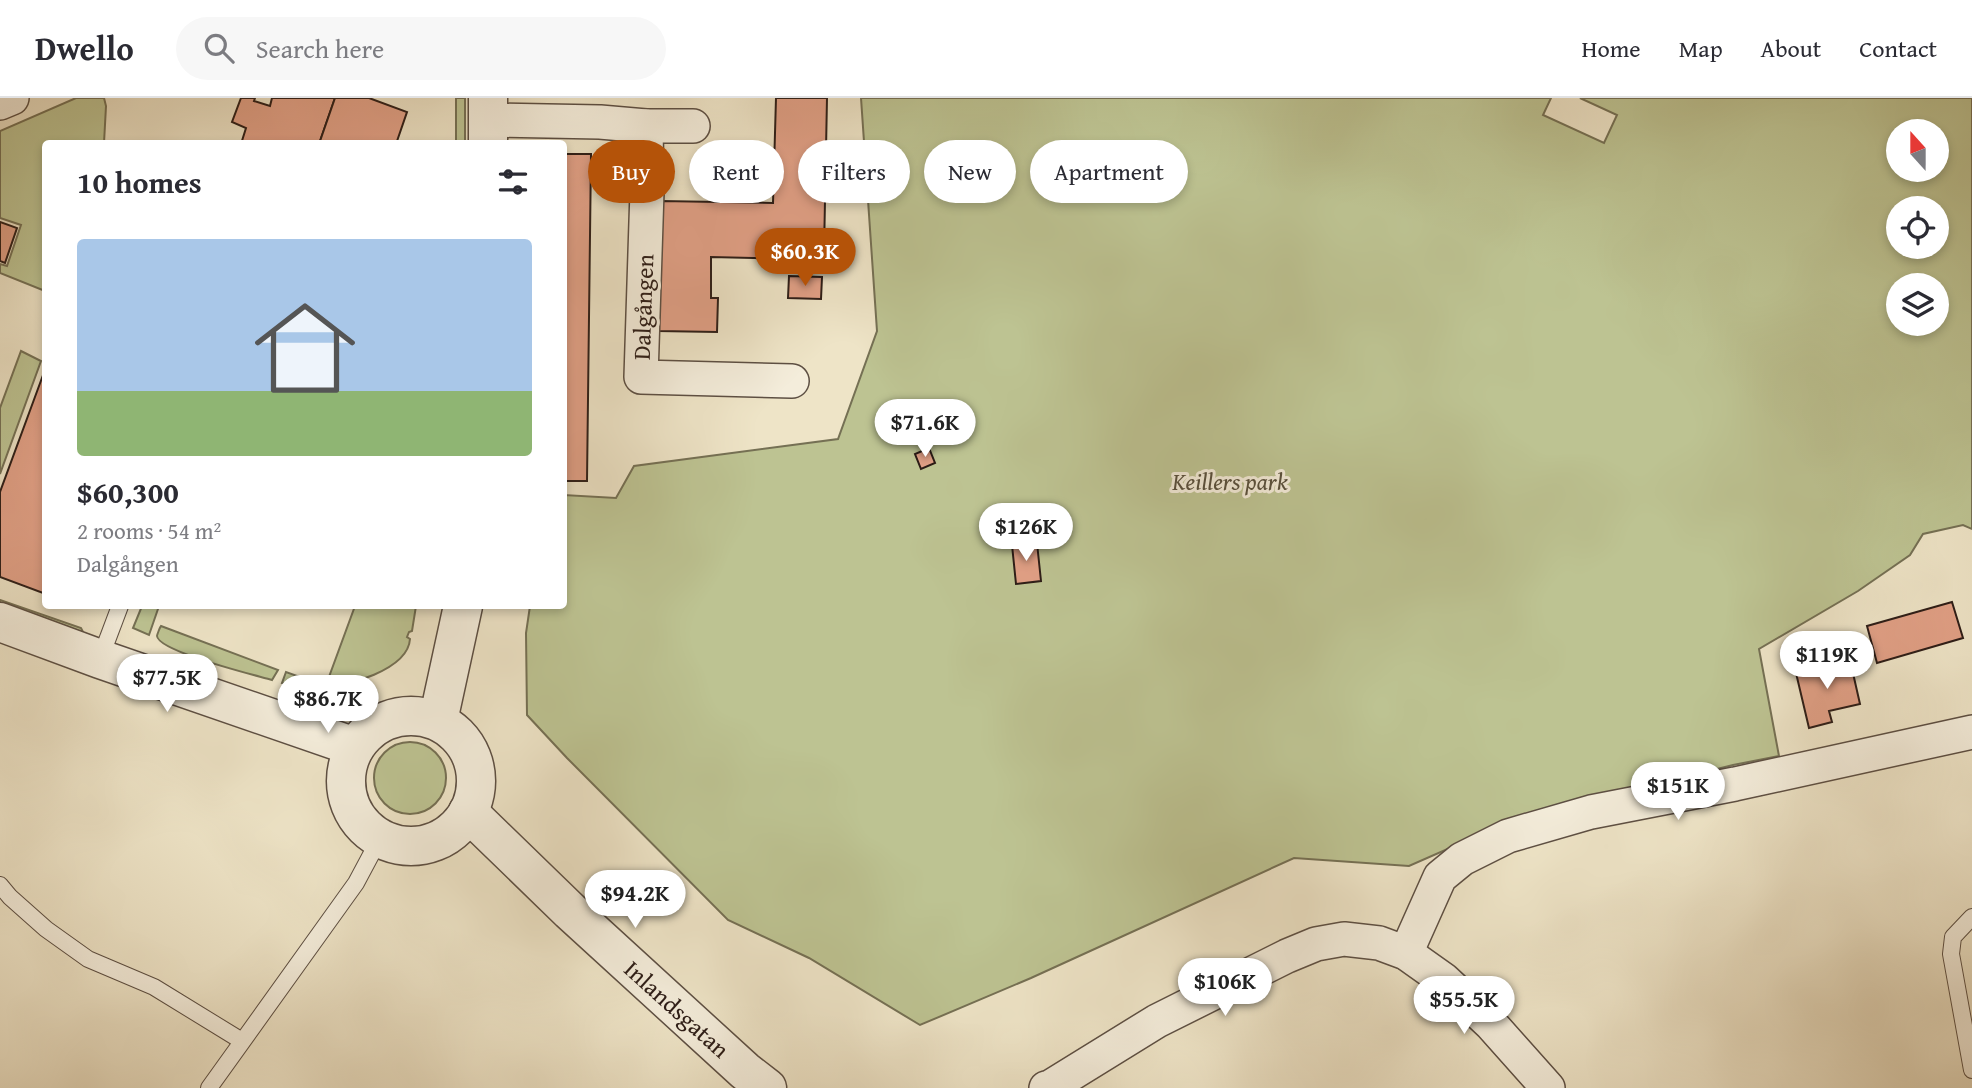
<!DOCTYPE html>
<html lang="en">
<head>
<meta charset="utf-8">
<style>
	:root { --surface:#fff; --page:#f7f7f7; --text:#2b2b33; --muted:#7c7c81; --line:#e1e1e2; --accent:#b45309 }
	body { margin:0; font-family:"Gentium Book Plus",serif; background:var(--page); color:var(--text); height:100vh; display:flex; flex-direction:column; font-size:26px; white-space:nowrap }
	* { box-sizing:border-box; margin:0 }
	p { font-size:23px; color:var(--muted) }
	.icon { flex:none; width:38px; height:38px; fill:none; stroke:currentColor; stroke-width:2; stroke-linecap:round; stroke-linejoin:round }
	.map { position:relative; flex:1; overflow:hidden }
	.sheet { position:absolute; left:42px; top:42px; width:525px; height:469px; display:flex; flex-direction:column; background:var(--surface); border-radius:7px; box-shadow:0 4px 10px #0003 }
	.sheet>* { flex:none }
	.guide { position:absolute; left:588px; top:42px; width:665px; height:63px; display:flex; gap:14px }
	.needle { width:46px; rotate:339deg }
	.fabs { position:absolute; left:1886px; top:21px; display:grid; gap:14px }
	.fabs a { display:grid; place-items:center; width:63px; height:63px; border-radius:50%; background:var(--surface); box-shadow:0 4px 10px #0003; font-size:35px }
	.price { position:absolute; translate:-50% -60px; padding:0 16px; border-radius:24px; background:#fff; color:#222; font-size:23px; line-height:46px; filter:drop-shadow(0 2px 4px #0008) }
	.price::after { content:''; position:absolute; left:50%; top:42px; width:21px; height:16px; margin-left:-10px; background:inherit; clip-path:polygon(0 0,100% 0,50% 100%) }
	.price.current { background:var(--accent); color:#fff }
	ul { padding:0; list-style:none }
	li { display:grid; align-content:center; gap:14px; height:371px; padding:0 35px }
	li span { display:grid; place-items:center; height:217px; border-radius:7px; color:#555 }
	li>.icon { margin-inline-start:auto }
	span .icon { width:126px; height:126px; fill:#fffc; stroke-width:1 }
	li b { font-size:30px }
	h2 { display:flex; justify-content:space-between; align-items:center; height:84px; padding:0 35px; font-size:30px }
	.tag { padding:0 24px; border-radius:32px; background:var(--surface); box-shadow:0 4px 10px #0003; font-size:24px; line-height:63px }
	.tag.current { background:var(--accent); color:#fff }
	header { display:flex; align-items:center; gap:42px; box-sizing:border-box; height:98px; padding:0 35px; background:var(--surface); border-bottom:2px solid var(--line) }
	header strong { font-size:33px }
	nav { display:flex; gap:38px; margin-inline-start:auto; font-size:24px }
	.search { width:490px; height:63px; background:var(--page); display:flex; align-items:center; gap:18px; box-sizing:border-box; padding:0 24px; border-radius:38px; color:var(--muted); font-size:26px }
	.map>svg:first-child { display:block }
	.green { fill:#bdc392; stroke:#757054; stroke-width:2; fill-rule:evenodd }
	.building { fill:#e1a086; stroke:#2d1d17; stroke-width:2 }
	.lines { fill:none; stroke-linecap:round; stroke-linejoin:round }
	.service-casing { stroke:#5d4f43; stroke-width:18 }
	.minor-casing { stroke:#5d4f43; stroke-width:36 }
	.tertiary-casing { stroke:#5d4f43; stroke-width:41 }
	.service { stroke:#f4eddb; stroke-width:16 }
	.minor { stroke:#f4eddb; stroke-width:33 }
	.tertiary { stroke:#f4eddb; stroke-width:38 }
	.labels { text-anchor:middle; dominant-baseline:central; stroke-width:6; stroke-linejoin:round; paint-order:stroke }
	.street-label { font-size:24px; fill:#2d1d17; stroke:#f4eddb }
	.park-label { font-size:24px; font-style:italic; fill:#584f3c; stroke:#f4eddb }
</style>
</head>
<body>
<header>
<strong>Dwello</strong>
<div class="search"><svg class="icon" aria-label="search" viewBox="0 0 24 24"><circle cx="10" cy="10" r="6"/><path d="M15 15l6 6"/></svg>Search here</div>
<nav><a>Home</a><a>Map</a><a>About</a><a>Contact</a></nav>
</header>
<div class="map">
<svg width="1972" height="990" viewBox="0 0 1972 990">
	<rect width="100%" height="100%" fill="#eee4c7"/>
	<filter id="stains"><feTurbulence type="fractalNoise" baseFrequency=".00286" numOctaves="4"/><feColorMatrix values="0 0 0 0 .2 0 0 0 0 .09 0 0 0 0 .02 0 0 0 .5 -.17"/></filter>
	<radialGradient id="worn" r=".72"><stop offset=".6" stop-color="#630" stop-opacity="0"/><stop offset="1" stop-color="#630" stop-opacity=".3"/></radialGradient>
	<g class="green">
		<path d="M76,0h28l2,8 -2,37 -58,1 -1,147 -45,-18v-9l7,2 14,-41 -21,-7v-87z"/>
		<rect x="456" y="0" width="9" height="45"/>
		<path d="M861,0h690l-8,17 61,28 13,-28 -37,-17h392v431l-9,-4 -40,9 -13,21 -52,36 -99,58 20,107 -46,9 -127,32 -122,36 -75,33 -115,-8 -263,120 -111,47 -111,-67 -81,-38 -161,-162 -40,-43 -1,-82 4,-27h34v-111l52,3 18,-32 204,-27 39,-108zM1899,33h38v39h-38zM1899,110h38v39h-38zM1899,187h38v39h-38z"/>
		<path d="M21,253l20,10 -41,113v-66z"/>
		<path d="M0,502l81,28 2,4 -3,2 -80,-27z"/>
		<path d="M142,508h17l-10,29 -16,-7z"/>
		<path d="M355,508h61l-4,25 -3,1 -2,5 3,2c-2,31 -64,48 -90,49 -13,0 -26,-3 -38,-5l4,-11 36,13h4z"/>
		<path d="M161,528l117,44 -6,10c-17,-5 -113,-28 -115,-44 0,-1 3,-9 4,-10z"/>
		<circle cx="410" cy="680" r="36"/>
	</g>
	<g class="building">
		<path d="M241,0h14l-1,3 16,5 2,-8h63l-16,46h-78l5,-16 -14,-6z"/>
		<path d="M335,0h34l38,14 -11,32h-77z"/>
		<path d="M776,0h51l-3,154 -23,-1 -1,8 -89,-2v41h7l-1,34 -59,-1 3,-130 112,2z"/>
		<path d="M613,47h19l-1,15h-18z"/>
		<path d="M564,56h27l-4,327h-23z"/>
		<path d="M0,124l17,6 -12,35 -5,-2z"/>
		<path d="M789,178l33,1 -1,22 -33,-1z"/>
		<path d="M46,269v219l-3,7 -43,-16v-85z"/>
		<path d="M929,350l6,15 -14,6 -6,-15z"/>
		<path d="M1037,445l4,38 -25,3 -4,-39z"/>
		<path d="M1952,504l11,36 -86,25 -10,-37z"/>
		<path d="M1850,562l10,44 -31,7 3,11 -23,6 -13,-55z"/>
	</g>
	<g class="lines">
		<g class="service-casing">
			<g id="service">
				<path d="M100,561l20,-53"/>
				<path d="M0,787l10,12 36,32 42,30 66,28 88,54"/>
				<path d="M1972,819l-19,20 -2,17 21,116"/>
				<path d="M209,990l147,-205 24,-45"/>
			</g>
		</g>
		<g class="minor-casing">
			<g id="minor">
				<path d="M0,5l12,-5"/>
				<path d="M488,22l112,2 46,4h47"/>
				<path d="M646,28l1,65 -6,186 151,4"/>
				<path d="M1406,855l34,-76 22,-18 46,-23 83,-24 144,-28 237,-52"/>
				<path d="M1046,990l4,-1 107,-66 130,-65 29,-12 28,-5 35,4 27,10 38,27 47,44 57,64"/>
			</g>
		</g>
		<g class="tertiary-casing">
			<g id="tertiary">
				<path d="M488,46v-46"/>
				<path d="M0,524l100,37 255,88"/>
				<circle cx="411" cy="683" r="65"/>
				<path d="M438,623l25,-115"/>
				<path d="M468,714l102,99 175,160 22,17"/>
			</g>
		</g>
		<use href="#service" class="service"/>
		<use href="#minor" class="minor"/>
		<use href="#tertiary" class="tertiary"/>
	</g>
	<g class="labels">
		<g class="street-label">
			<text transform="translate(643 209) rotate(-88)">Dalgången</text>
			<text transform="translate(677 911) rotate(42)">Inlandsgatan</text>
		</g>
		<g class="park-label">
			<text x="1230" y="383">Keillers park</text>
		</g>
	</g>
	<rect width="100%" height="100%" filter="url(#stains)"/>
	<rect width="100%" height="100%" fill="url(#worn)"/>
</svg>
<div class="fabs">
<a><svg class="needle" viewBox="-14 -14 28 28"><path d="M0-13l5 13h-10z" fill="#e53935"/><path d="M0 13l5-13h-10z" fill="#7c7c81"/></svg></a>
<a><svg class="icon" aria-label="locate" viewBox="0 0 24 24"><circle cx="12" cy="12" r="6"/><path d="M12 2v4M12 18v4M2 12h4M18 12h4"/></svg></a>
<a><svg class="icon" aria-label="layers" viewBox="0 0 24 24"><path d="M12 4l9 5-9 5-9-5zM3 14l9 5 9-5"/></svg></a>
</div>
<b class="price current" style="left:805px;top:190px">$60.3K</b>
<b class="price" style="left:925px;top:361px">$71.6K</b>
<b class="price" style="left:1026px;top:465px">$126K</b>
<b class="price" style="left:1827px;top:593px">$119K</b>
<b class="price" style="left:167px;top:616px">$77.5K</b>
<b class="price" style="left:328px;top:637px">$86.7K</b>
<b class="price" style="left:1678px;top:724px">$151K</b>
<b class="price" style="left:635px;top:832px">$94.2K</b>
<b class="price" style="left:1225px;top:920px">$106K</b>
<b class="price" style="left:1464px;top:938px">$55.5K</b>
<div class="guide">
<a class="tag current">Buy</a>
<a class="tag">Rent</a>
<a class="tag">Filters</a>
<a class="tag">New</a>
<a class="tag">Apartment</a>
</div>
<section class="sheet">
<h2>10 homes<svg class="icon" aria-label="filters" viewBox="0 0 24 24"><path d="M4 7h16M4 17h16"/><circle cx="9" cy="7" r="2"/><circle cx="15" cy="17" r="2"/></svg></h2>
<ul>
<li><span style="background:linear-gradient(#a9c7e8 70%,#8fb573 0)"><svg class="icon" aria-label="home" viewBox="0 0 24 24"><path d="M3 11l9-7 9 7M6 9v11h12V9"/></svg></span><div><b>$60,300</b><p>2 rooms · 54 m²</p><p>Dalgången</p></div></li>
</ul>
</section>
</div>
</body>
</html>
